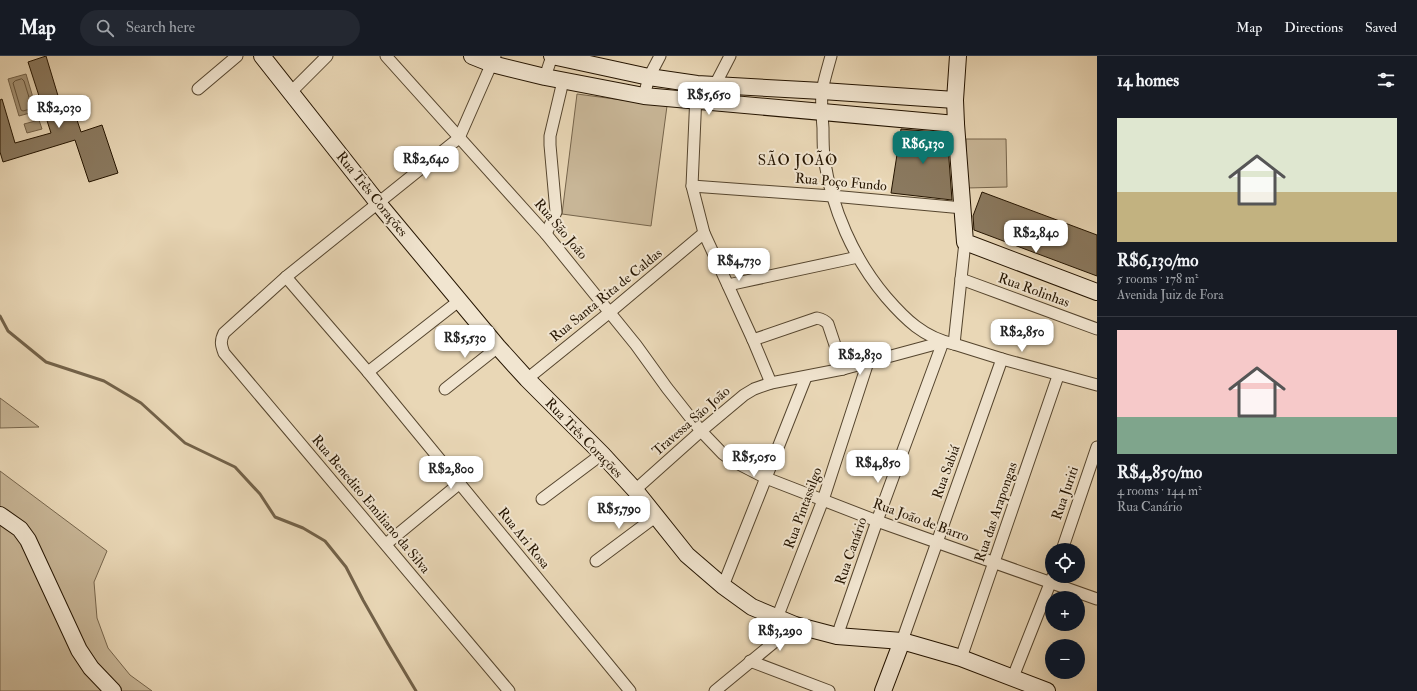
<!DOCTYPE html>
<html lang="en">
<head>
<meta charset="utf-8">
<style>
	:root { --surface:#171b24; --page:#242831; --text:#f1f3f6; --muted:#9ea1a6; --line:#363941; --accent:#0f766e }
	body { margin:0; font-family:"IM FELL Double Pica",serif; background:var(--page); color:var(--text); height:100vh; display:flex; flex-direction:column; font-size:15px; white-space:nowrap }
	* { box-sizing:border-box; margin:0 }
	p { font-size:13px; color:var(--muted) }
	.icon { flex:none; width:22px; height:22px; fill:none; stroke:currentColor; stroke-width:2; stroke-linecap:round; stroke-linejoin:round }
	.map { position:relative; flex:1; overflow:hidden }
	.side { display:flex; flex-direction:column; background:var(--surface); width:320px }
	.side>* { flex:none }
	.controls { position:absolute; left:1045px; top:487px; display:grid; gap:8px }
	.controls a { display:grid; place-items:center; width:40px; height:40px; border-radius:50%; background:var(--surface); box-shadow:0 4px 16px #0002; font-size:20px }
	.price { position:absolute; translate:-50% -34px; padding:0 9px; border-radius:8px; background:#fff; color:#222; font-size:13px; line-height:26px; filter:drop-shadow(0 1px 2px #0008) }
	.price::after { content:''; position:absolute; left:50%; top:24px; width:12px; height:9px; margin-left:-6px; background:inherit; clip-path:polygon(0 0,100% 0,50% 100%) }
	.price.current { background:var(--accent); color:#fff }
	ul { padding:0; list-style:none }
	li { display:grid; align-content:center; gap:8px; height:212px; padding:0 20px }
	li+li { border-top:1px solid var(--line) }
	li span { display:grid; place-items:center; height:124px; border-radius:0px; color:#555 }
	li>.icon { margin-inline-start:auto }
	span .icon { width:72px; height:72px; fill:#fffc; stroke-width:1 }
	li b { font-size:17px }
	h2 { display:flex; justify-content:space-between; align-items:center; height:48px; padding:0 20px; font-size:17px }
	header { display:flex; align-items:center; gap:24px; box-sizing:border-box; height:56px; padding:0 20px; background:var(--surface); border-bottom:1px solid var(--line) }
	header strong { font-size:19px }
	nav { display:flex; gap:22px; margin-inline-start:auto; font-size:14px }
	.search { width:280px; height:36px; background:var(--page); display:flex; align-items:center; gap:10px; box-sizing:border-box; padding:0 14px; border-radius:22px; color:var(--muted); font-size:15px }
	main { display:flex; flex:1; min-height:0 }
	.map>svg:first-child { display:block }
	.green { fill:#c8b697; stroke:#76654c }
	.water { fill:#a69578; stroke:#726148 }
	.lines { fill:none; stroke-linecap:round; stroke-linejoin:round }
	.shore { stroke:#65543c; stroke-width:1 }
	.stream { stroke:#726148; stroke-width:3 }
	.building { fill:#8a795f; stroke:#241400 }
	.street-casing { stroke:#55452e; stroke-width:13 }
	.secondary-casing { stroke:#241400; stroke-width:18 }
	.street { stroke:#f1e5d0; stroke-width:11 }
	.secondary { stroke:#f1e5d0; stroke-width:16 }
	.labels { text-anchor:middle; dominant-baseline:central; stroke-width:4; stroke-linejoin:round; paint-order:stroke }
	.street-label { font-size:14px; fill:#241400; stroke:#f1e5d0 }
	.neighbourhood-label { font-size:15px; letter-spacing:1px; fill:#241400; stroke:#f1e5d0 }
</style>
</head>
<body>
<header>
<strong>Map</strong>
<div class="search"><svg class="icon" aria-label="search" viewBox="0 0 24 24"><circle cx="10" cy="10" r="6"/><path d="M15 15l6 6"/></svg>Search here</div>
<nav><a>Map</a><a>Directions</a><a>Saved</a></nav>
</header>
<main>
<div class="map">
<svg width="1097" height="635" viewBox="0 0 1097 635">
	<rect width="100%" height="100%" fill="#e9d7b6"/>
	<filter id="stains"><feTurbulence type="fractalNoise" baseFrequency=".005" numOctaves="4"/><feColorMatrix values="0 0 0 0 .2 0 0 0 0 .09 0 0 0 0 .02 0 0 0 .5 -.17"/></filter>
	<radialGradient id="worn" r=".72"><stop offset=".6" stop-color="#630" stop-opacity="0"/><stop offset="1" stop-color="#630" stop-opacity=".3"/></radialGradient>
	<g class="green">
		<path d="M577,38l90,12 -16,120 -89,-12z"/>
		<path d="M966,83h40l1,48 -40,1z"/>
		<path d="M0,342l39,29 -39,1z"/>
		<path d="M0,415l107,80 -13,31 3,36 11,30 22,27 22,16h-152z"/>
	</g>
	<g class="water">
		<path d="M26,18l11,37 -18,5 -11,-37z"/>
		<path d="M39,64l3,9 -15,4 -3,-9z"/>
	</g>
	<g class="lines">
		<path class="shore" d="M22,23l2,2 8,26 -2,2 -7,2 -2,-1 -8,-27 2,-2z"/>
		<path class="stream" d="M0,260l8,15 38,31 58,19 37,22 44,40 50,24 25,27 15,23 28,11 22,13 21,26 17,33 25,44 28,47"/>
	</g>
	<g class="building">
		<path d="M46,0l13,43 10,-3 12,36 21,-7 16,48 -29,9 -14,-42 -72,22 -3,-10v-52l2,-1 13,44 36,-10 -23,-71z"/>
		<path d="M901,73l46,4 5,67 -61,-7z"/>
		<path d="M982,136l115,43v41l-123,-46 -1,-14z"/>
	</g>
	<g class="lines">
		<g class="street-casing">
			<g id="street">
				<path d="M386,0l160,178 90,111 31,43 34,43 22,23 10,7 33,17 111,43 220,78"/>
				<path d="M495,0l-36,82 -173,139 -62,56c-4,8 -3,12 0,20l285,338"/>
				<path d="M831,0c-3,11 -7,24 -9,35 -1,12 0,25 1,37 0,10 0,20 1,30 8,51 29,100 62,139 19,22 38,41 68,47l48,15 95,26"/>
				<path d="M545,21l7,-21"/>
				<path d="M198,33l39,-33"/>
				<path d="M291,36l36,-36"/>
				<path d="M696,38l-4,92 12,47 49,107 18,43"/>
				<path d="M644,40l5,-19 11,-21"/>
				<path d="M713,46l2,-17 15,-29"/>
				<path d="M692,130l140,10 131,12"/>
				<path d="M546,178l10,-22 -6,-67v-9l13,-55"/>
				<path d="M286,221l82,95 262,319"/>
				<path d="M961,223l136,50"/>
				<path d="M728,229l130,-28"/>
				<path d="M753,284l64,-22c5,1 8,2 11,6l15,45"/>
				<path d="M954,288l11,-102"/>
				<path d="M368,316l92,-72"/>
				<path d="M527,323l83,-67 94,-79"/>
				<path d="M445,333l53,-42"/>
				<path d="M635,434l66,-59 43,-36 10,-6 17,-6 72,-14 100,-27"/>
				<path d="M542,443l60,-45"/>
				<path d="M386,488l74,-61"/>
				<path d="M1062,494l35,-103"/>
				<path d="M596,505l59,-44"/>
				<path d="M723,530l83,-209"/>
				<path d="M777,562l46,-118 45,-138"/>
				<path d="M837,580l40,-115 66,-179"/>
				<path d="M902,585l100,-282"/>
				<path d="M961,602l97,-282"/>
				<path d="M750,605l79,30"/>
				<path d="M1013,621l40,-101"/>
				<path d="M715,635l80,-66"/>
			</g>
		</g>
		<g class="secondary-casing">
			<g id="secondary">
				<path d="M262,0l116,147 120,144 29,32 75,75 33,36 52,65 36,31 29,21 43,18 42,11 65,5 59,17 86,33"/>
				<path d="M472,0l20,8 53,13 99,19 312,28"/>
				<path d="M552,0l97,21 48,7 125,7 133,9"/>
				<path d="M958,0l-3,44 1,24 9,118 132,50"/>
				<path d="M0,459l20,14 8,11 51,110 12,18 22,23"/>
				<path d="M883,635l19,-50"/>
			</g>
		</g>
		<use href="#street" class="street"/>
		<use href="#secondary" class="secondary"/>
	</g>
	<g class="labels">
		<g class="street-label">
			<text transform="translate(841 126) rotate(5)">Rua Poço Fundo</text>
			<text transform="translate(372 138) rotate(51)">Rua Três Corações</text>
			<text transform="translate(561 173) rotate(50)">Rua São João</text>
			<text transform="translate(1034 234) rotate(20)">Rua Rolinhas</text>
			<text transform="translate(606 239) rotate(-39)">Rua Santa Rita de Caldas</text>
			<text transform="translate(691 365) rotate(-41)">Travessa São João</text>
			<text transform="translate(584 382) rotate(46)">Rua Três Corações</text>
			<text transform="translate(946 416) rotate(-70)">Rua Sabiá</text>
			<text transform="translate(1065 437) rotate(-71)">Rua Juriti</text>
			<text transform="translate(371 448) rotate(50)">Rua Benedito Emiliano da Silva</text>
			<text transform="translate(803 452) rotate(-70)">Rua Pintassilgo</text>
			<text transform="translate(996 456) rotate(-71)">Rua das Arapongas</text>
			<text transform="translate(921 464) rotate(20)">Rua João de Barro</text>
			<text transform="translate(524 482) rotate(51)">Rua Ari Rosa</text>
			<text transform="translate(851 495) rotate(-71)">Rua Canário</text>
		</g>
		<g class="neighbourhood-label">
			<text x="798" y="104">SÃO JOÃO</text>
		</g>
	</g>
	<rect width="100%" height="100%" filter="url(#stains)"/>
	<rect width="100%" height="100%" fill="url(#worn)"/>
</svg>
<div class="controls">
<a><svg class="icon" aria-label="locate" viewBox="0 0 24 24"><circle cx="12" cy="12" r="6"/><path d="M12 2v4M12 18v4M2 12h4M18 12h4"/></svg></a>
<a>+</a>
<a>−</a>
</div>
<b class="price" style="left:709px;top:60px">R$5,650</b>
<b class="price" style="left:59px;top:73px">R$2,030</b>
<b class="price current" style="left:923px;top:109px">R$6,130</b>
<b class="price" style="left:426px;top:124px">R$2,640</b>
<b class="price" style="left:1036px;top:198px">R$2,840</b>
<b class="price" style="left:739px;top:226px">R$4,730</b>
<b class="price" style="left:1022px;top:297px">R$2,850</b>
<b class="price" style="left:465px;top:303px">R$5,530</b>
<b class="price" style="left:860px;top:320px">R$2,830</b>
<b class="price" style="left:754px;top:422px">R$5,050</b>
<b class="price" style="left:878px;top:428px">R$4,850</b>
<b class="price" style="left:451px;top:434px">R$2,800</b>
<b class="price" style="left:619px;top:474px">R$5,790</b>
<b class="price" style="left:780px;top:596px">R$3,290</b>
</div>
<section class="side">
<h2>14 homes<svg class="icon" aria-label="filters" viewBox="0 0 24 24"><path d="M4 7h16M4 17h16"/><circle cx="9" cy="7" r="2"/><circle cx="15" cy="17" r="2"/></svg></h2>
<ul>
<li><span style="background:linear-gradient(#dfe7d0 60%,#c2b280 0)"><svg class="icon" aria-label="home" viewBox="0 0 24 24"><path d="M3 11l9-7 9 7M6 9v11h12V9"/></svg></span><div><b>R$6,130/mo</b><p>5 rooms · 178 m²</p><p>Avenida Juiz de Fora</p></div></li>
<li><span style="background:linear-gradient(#f6c9c9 70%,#7fa58c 0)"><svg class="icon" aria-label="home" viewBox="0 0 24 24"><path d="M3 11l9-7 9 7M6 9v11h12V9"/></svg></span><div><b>R$4,850/mo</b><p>4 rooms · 144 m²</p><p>Rua Canário</p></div></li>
</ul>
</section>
</main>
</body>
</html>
